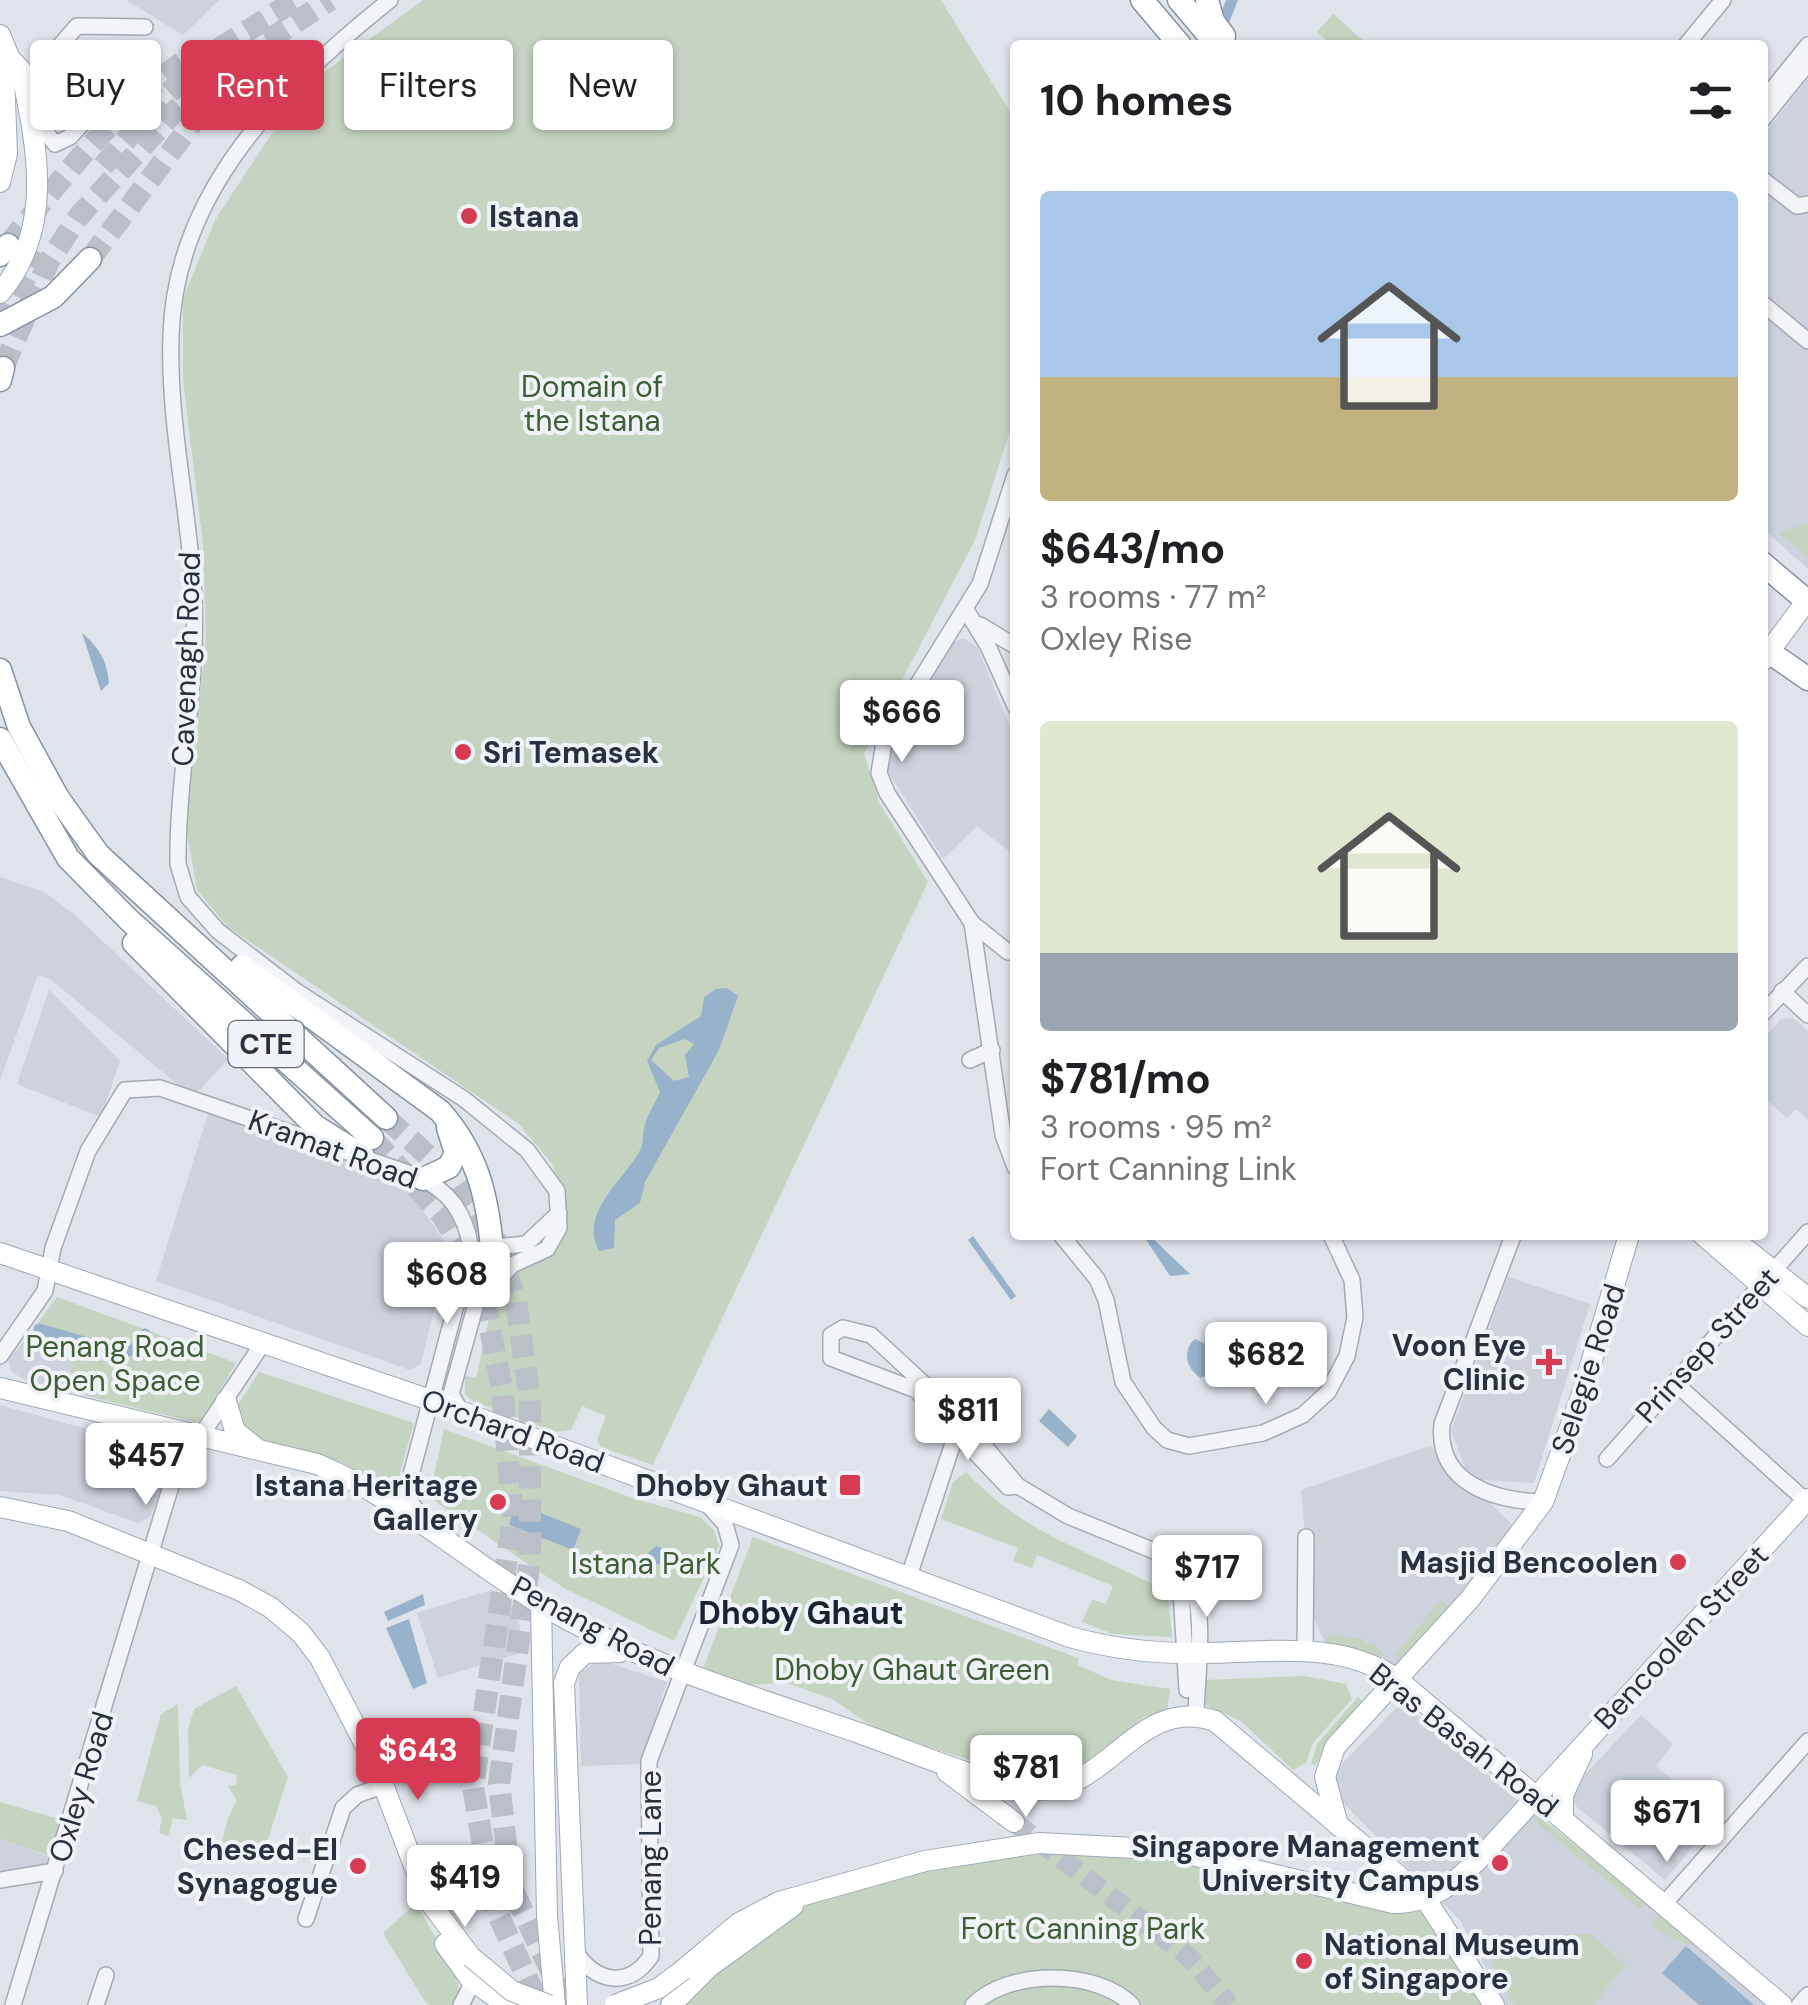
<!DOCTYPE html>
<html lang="en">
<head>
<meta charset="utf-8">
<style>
	:root { --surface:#fff; --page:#f6f6f6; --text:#202124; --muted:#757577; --accent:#d73b54 }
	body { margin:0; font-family:"DM Sans",sans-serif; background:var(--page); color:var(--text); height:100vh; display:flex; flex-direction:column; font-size:38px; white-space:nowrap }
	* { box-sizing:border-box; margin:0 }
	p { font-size:32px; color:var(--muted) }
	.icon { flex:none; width:55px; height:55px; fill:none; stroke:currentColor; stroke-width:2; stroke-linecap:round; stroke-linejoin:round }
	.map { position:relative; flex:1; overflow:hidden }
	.side { position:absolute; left:1010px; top:40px; width:758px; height:1200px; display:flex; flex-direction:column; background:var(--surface); border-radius:10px; box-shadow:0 2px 8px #0004 }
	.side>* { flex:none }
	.top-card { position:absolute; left:30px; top:40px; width:830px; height:90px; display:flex; gap:20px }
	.price { position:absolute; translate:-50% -85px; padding:0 22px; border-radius:10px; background:#fff; color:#222; font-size:32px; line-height:65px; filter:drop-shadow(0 2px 5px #0008) }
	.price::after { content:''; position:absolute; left:50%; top:60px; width:30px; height:22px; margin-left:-15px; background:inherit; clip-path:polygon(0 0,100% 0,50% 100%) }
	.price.selected { background:var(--accent); color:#fff }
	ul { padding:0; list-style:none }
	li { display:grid; align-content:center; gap:20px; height:530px; padding:0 30px }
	li span { display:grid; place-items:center; height:310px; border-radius:10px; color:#555 }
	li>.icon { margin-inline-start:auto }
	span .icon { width:180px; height:180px; fill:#fffc; stroke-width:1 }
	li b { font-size:42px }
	h2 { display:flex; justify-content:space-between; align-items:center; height:120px; padding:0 30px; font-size:42px }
	.tag { padding:0 35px; border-radius:10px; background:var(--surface); box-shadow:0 2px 8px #0004; font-size:35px; line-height:90px }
	.tag.selected { background:var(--accent); color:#fff }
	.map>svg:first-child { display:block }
	.built { fill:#cdd2dc }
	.green { fill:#c5d4c0 }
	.water { fill:#98b2cc; fill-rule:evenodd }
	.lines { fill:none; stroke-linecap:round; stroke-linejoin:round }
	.canal { stroke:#98b2cc; stroke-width:11 }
	.major-tunnel { stroke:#babfc8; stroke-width:20; stroke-dasharray:20 10; stroke-linecap:butt }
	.highway-tunnel { stroke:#babfc8; stroke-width:22; stroke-dasharray:22 11; stroke-linecap:butt }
	.minor-casing { stroke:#a4aab4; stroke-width:18 }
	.major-casing { stroke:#9ea8b6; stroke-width:22 }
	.highway-casing { stroke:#8691a1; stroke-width:25 }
	.minor { stroke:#f2f4f8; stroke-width:15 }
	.major { stroke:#fff; stroke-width:20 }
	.highway { stroke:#fff; stroke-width:22 }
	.major-bridge-casing { stroke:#9ea8b6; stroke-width:22; stroke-linecap:butt }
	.major-bridge { stroke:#fff; stroke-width:20 }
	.poi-dot { fill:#d73b54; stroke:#eff2f7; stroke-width:4 }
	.labels { text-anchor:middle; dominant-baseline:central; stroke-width:8; stroke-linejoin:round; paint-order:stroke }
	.shield { fill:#eff2f7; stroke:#636b78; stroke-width:2.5 }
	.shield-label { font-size:28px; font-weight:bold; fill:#273142 }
	.poi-label { font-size:30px; font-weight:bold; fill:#273142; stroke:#eff2f7; text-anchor:end }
	.park-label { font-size:30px; fill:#3c5f33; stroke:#eff2f7 }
	.street-label { font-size:30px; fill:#273142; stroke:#eff2f7 }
	.neighbourhood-label { font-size:32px; font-weight:bold; fill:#192233; stroke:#eff2f7 }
</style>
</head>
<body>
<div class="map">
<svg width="1808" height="2005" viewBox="0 0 1808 2005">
	<rect width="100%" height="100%" fill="#dfe3ea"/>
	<g class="built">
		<path d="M126,0h93l-36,35z"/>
		<path d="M1808,78v491l-45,-40 -1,-392z"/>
		<path d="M964,638l14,10 37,92v116l-38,-30 -34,33 -59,-94v-13l70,-110z"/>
		<path d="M0,877l44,15 31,23 153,144 -35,38 -143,-118 -12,-4 -38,105z"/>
		<path d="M49,990l71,71 -19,56 -84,-33z"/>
		<path d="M1793,1018l15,13v89l-12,-11 -9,9 -24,-21v-58l18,-20z"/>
		<path d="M212,1101l192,82 45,65 -28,116 -11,6 -254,-89z"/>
		<path d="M1508,1277l82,27 -56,179 -65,-4 -18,-49z"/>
		<path d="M27,1338l49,14 -10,39 -41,-11 -14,-9 -3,-12z"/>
		<path d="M0,1405l169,47 5,10 -24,55 -12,6 -78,-28 -60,-4z"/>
		<path d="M1430,1446l86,82 -105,126 -20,14 -41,-24 -25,-2 -12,-24 -12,-128z"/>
		<path d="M491,1590l26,20 7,42 -86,26 -21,-65z"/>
		<path d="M600,1660l67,22 -26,82 -60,2 -2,-94z"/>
		<path d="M1404,1707l8,3 110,95 254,200h-270l-46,-85 -118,-118 -5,-11 -1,-15 5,-11 55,-57z"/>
		<path d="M1641,1715l32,29 -17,22 62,51 -53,63 -88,-73 -6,-10 5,-13z"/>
		<path d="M0,1839l55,20 -3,10 -52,3z"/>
	</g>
	<g class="green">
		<path d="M423,0h518l71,115 3,17v283l-40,125 -111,213 16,51 48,78 -275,583 -52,-18 -4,-7 9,-24 -24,-10 -11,24 -16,2 -82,-31 -8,-7v-18l11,2 29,-131 32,-6 25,-44 -10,-33 -33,-40 -291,-197 -31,-37 -11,-63 20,-189 -3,-93 -20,-165v-81l32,-79 86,-131z"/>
		<path d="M1333,14l35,31h-36l-15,-13z"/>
		<path d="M1808,523v34l-30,-24z"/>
		<path d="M57,1297l179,66 -34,58 -7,1 -129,-31 10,-39 -49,-14z"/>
		<path d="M259,1372l155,51 -19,67 -56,-29 -118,-29z"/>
		<path d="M444,1429l191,70 65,18 14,13 5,16 -45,95 -110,-53 -128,-86 -4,-18z"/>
		<path d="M966,1472c61,64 119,77 194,116l9,15 3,34 -59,-3 -31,-12 10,-23 14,5 7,-18 -76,-31 -5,13 -19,-7 5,-13 -77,-29 12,-37z"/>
		<path d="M753,1537l325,121v7l33,15 59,9 -3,23 -23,5 -66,52 -29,8 -29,-1 -140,-44 -48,-33 -45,-16 -40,2 -44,-16z"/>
		<path d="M1441,1600l11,8 -50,50 -7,-3z"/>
		<path d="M1329,1634l35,5 -1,4h10l14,14 -62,-15z"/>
		<path d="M1304,1676l42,8 6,15 -39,44 -7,20 -13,7 -52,-49 -38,-17 2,-24z"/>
		<path d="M236,1686l52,91 -27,84 -39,-1c0,-24 3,-39 15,-59l-9,-15 8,-1 1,-10 -35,-10 -13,13 -1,-49 6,-20z"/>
		<path d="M1358,1697l7,6 -39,41 -10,21 -5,-1 6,-20z"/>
		<path d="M178,1704l2,79 7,37 -14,-2 -5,18 -9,-3 3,-15 -6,-12 -19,-5 24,-87z"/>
		<path d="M454,1722l20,1 -2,48 -20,-1z"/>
		<path d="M0,1802l62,18 -10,37 -52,-18z"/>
		<path d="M1537,1815l111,87 -7,7 -108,-89z"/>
		<path d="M1070,1850l101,7 245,51 19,17 52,80h-808l120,-96 64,-28 146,-28z"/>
		<path d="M416,1903l41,74 2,14 -7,14h-23l-5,-5 -41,-67z"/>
		<path d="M1661,1913l41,33c-19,0 -36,-10 -51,-22z"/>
		<path d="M1592,1934l34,32 -33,39h-79l-24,-46 65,-24z"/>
	</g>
	<g class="water">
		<path d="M82,633c19,16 25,30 27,50l-8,8z"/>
		<path d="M716,989l11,-1 11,8 -19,54 -74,132 -5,21 -25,17 -1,28 -15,3c-21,-38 25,-71 40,-99 5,-7 3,-15 5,-23 2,-13 11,-25 16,-37l-13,-31 9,-16 45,-29 3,-19zM685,1039l9,5 -9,11 4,22 -15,4 -23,-21 8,-12z"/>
		<path d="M1143,1235h6l41,39 -20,2z"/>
		<path d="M973,1236l43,60 -5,4 -43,-60z"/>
		<path d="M1195,1339l11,5 4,14 -3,17 -6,3c-14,-8 -20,-27 -6,-39z"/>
		<path d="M1049,1409l28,27 -9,11 -29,-26z"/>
		<path d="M516,1503l65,26 -8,21 -64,-25z"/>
		<path d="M656,1546l17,6 5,9 -6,4 -21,-1 -7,-7z"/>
		<path d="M423,1594l2,11 -37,16 -4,-9z"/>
		<path d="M409,1619l18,64 -14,6 -27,-61z"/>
		<path d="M1686,1946l68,59h-55l-37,-32z"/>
	</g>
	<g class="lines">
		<g class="canal">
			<path d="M1225,18l7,-18"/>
			<path d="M39,1329l84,24 13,-5 9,-14"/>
		</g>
		<path class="major-tunnel" d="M1014,1822l174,134 41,49"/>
		<g class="highway-tunnel">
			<path d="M103,166l59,-67 58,-51 76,-48"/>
			<path d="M8,245c57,-71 112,-142 189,-193"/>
			<path d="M90,259l101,-134 41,-44"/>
			<path d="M0,325l39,-73"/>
			<path d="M3,368l46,-107 30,-45 98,-107 58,-47 95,-62"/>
			<path d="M386,1118l67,60 43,63 20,60 14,98v161l-31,223 12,103 56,119"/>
			<path d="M372,1138l70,77 25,41 18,48 17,84 11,130 -40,269 20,116 46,102"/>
		</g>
		<g class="minor-casing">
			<g id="minor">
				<path d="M390,0c-106,85 -215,189 -219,336 -3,88 19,176 23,264 4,88 -17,176 -16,264l10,33 30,34 78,60 168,108 63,51 30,41 2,37 -12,21 -35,16 -44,-3"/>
				<path d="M1686,45l37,-45"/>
				<path d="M18,71l3,-1 43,23 36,11 -30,33 -15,7 -13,-17 -9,-50"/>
				<path d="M33,77l44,-51 68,1"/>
				<path d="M1762,102l46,-57"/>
				<path d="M40,112l39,13"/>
				<path d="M1762,120l46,-57"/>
				<path d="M1762,179l35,27 11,-2"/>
				<path d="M1762,303l46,38"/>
				<path d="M966,610l22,36 27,60"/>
				<path d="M980,625l35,21"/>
				<path d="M972,923l31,212 12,32"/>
				<path d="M1008,952l-36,-29 -85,-130 -8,-20 6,-36 95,-153 35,-109"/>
				<path d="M1782,991l26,24"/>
				<path d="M1762,1014l46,-48"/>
				<path d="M970,1060l22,-10"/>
				<path d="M1061,1235l36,44 9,21 17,82 31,46 13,12 22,6 74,-13 40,-18 25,-23 19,-36 8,-39 -3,-37 -21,-45"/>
				<path d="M1513,1236l-71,188c-6,59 52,77 101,78"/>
				<path d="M485,1248l41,-4 33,-31"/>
				<path d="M481,1299l31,-34"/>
				<path d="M0,1356l45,-65 8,-43 35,-97 37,-61 35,-2 257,88c33,15 48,37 54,72l-64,242 2,11 16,19"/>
				<path d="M1675,1383l131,118"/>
				<path d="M460,1410l-9,-16 38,-137"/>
				<path d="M1607,1459l201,-227"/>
				<path d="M1018,1486l-58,-69 -89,-82 -28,-7 -12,7v23l85,32 92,97 10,-1 50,30 96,39h11c38,36 21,115 21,162"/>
				<path d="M1164,1555l17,35 6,100"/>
				<path d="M909,1576l49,-148"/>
				<path d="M1305,1651l1,-114"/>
				<path d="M0,1880l55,-9"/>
				<path d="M1664,1904l144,-163"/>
				<path d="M306,1919l37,-111 14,-13 28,-10"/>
				<path d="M575,1951c20,31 53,39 76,5l-2,-195 82,-216 -6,-21 -17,-19"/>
				<path d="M13,2005l161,-529 89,-133"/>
				<path d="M96,2005l10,-30"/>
				<path d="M461,2005l12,-23"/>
				<path d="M973,2005c36,-36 123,-36 159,0"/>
				<path d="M1799,2005l9,-10"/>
			</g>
		</g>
		<g class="major-casing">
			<g id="major">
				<path d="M0,35l10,24 11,11c16,77 34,158 -21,223"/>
				<path d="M0,182l7,-28 -3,-80 6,-15"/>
				<path d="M1762,661l46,-62"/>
				<path d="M1703,1235l105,91"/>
				<path d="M1728,1235l80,63"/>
				<path d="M0,1253l430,147 640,237c43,12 85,17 131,16 67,0 137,-14 196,26l385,326"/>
				<path d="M0,1388l317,76c82,34 149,95 225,141 99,59 208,90 317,128 54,19 109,44 166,55 79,16 109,-95 190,-67l210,177 69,107"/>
				<path d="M226,1401l9,30 20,16"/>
				<path d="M0,1507l68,14 171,69 31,17 31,26 19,25 56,108 50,131 45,60"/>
				<path d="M541,1604l6,312 8,89"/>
				<path d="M947,1772l67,50"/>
				<path d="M1563,1818v-23l19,-41"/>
				<path d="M1338,1825l-13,-48 10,-30 135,-148 73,-97 38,-105 48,-162"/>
				<path d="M445,1944l26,36 36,25"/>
				<path d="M683,1970l56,-47 40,-21 146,-41 114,-18 132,7 222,53c40,0 64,-22 91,-49l324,-355"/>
				<path d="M577,2005l-13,-322 6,-16 15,-14 35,-1"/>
				<path d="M671,2005l38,-38 84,-61"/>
			</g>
		</g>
		<g class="highway-casing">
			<g id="highway">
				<path d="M1142,0l38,45"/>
				<path d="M1179,0l38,45"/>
				<path d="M1207,0l6,21 11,15"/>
				<path d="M0,255l8,-10"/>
				<path d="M0,325l53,-28 37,-38"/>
				<path d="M0,380l3,-12"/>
				<path d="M1762,563l46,39"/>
				<path d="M1762,647l46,32"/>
				<path d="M0,670l19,57 39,71 40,56 288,264"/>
				<path d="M0,739l68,119 61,62 243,218"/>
				<path d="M134,943l181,183 48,30"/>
				<path d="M242,966l198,145c37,42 47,83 52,137"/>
				<path d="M423,1179l26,-12 7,-14 -8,-25"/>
			</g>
		</g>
		<use href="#minor" class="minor"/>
		<use href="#major" class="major"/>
		<use href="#highway" class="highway"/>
		<g class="major-bridge-casing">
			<g id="major-bridge">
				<path d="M471,1957l41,34 37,14"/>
				<path d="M615,2005l44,-17 24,-18"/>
			</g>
		</g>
		<use href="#major-bridge" class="major-bridge"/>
	</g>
	<g class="poi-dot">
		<circle cx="469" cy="216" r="10"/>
		<circle cx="463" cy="752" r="10"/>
		<path d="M1544 1347h10v10h10v10h-10v10h-10v-10h-10v-10h10z"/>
		<rect x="838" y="1473" width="24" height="24" rx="5"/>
		<circle cx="498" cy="1502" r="10"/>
		<circle cx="1678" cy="1562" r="10"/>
		<circle cx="1500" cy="1863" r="10"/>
		<circle cx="358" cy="1866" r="10"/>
		<circle cx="1304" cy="1961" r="10"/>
	</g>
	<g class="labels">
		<rect class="shield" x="228.5" y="1021" width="75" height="46" rx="8"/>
		<g class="shield-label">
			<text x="266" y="1044">CTE</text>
		</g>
		<g class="poi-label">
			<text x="489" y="216" text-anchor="start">Istana</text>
			<text x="483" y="752" text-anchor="start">Sri Temasek</text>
			<text x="1526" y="1345">Voon Eye<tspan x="1526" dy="34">Clinic</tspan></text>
			<text x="478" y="1485">Istana Heritage<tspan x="478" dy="34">Gallery</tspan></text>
			<text x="828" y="1485">Dhoby Ghaut</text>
			<text x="1658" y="1562">Masjid Bencoolen</text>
			<text x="1480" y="1846">Singapore Management<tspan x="1480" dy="34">University Campus</tspan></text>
			<text x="338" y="1849">Chesed-El<tspan x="338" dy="34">Synagogue</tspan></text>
			<text x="1324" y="1944" text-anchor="start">National Museum<tspan x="1324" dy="34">of Singapore</tspan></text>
		</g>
		<g class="park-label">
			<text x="592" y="386">Domain of<tspan x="592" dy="34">the Istana</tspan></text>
			<text x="115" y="1346">Penang Road<tspan x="115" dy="34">Open Space</tspan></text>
			<text x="646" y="1563">Istana Park</text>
			<text x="912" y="1669">Dhoby Ghaut Green</text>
			<text x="1083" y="1928">Fort Canning Park</text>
		</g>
		<g class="street-label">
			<text transform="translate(186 659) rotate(-88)">Cavenagh Road</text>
			<text transform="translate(333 1149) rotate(20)">Kramat Road</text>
			<text transform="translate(1707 1345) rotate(-48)">Prinsep Street</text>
			<text transform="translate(1588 1369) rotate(-72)">Selegie Road</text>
			<text transform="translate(513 1431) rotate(20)">Orchard Road</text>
			<text transform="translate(593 1626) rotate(28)">Penang Road</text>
			<text transform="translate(1681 1637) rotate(-47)">Bencoolen Street</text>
			<text transform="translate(1464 1740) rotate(38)">Bras Basah Road</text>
			<text transform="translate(81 1787) rotate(-73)">Oxley Road</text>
			<text transform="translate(650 1858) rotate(-90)">Penang Lane</text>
		</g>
		<g class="neighbourhood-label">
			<text x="801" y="1613">Dhoby Ghaut</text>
		</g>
	</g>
</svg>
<b class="price" style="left:902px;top:765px">$666</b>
<b class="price" style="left:447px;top:1327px">$608</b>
<b class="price" style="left:1266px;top:1407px">$682</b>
<b class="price" style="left:968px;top:1463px">$811</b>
<b class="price" style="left:146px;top:1508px">$457</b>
<b class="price" style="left:1207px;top:1620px">$717</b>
<b class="price selected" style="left:418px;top:1803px">$643</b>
<b class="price" style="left:1026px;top:1820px">$781</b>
<b class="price" style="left:1667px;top:1865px">$671</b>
<b class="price" style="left:465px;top:1930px">$419</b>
<div class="top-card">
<a class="tag">Buy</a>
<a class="tag selected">Rent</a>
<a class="tag">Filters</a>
<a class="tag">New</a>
</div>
<section class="side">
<h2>10 homes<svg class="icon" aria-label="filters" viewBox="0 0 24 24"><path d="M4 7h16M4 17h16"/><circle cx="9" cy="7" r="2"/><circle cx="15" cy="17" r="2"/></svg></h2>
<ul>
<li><span style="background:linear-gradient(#a9c7e8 60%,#c2b280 0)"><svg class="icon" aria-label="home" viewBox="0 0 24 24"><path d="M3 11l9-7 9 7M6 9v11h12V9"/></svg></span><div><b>$643/mo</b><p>3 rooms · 77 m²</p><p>Oxley Rise</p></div></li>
<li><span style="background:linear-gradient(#dfe7d0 75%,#9aa5b1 0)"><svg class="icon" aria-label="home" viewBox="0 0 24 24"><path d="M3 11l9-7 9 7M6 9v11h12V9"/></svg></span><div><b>$781/mo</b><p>3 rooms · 95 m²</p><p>Fort Canning Link</p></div></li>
</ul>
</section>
</div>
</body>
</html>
